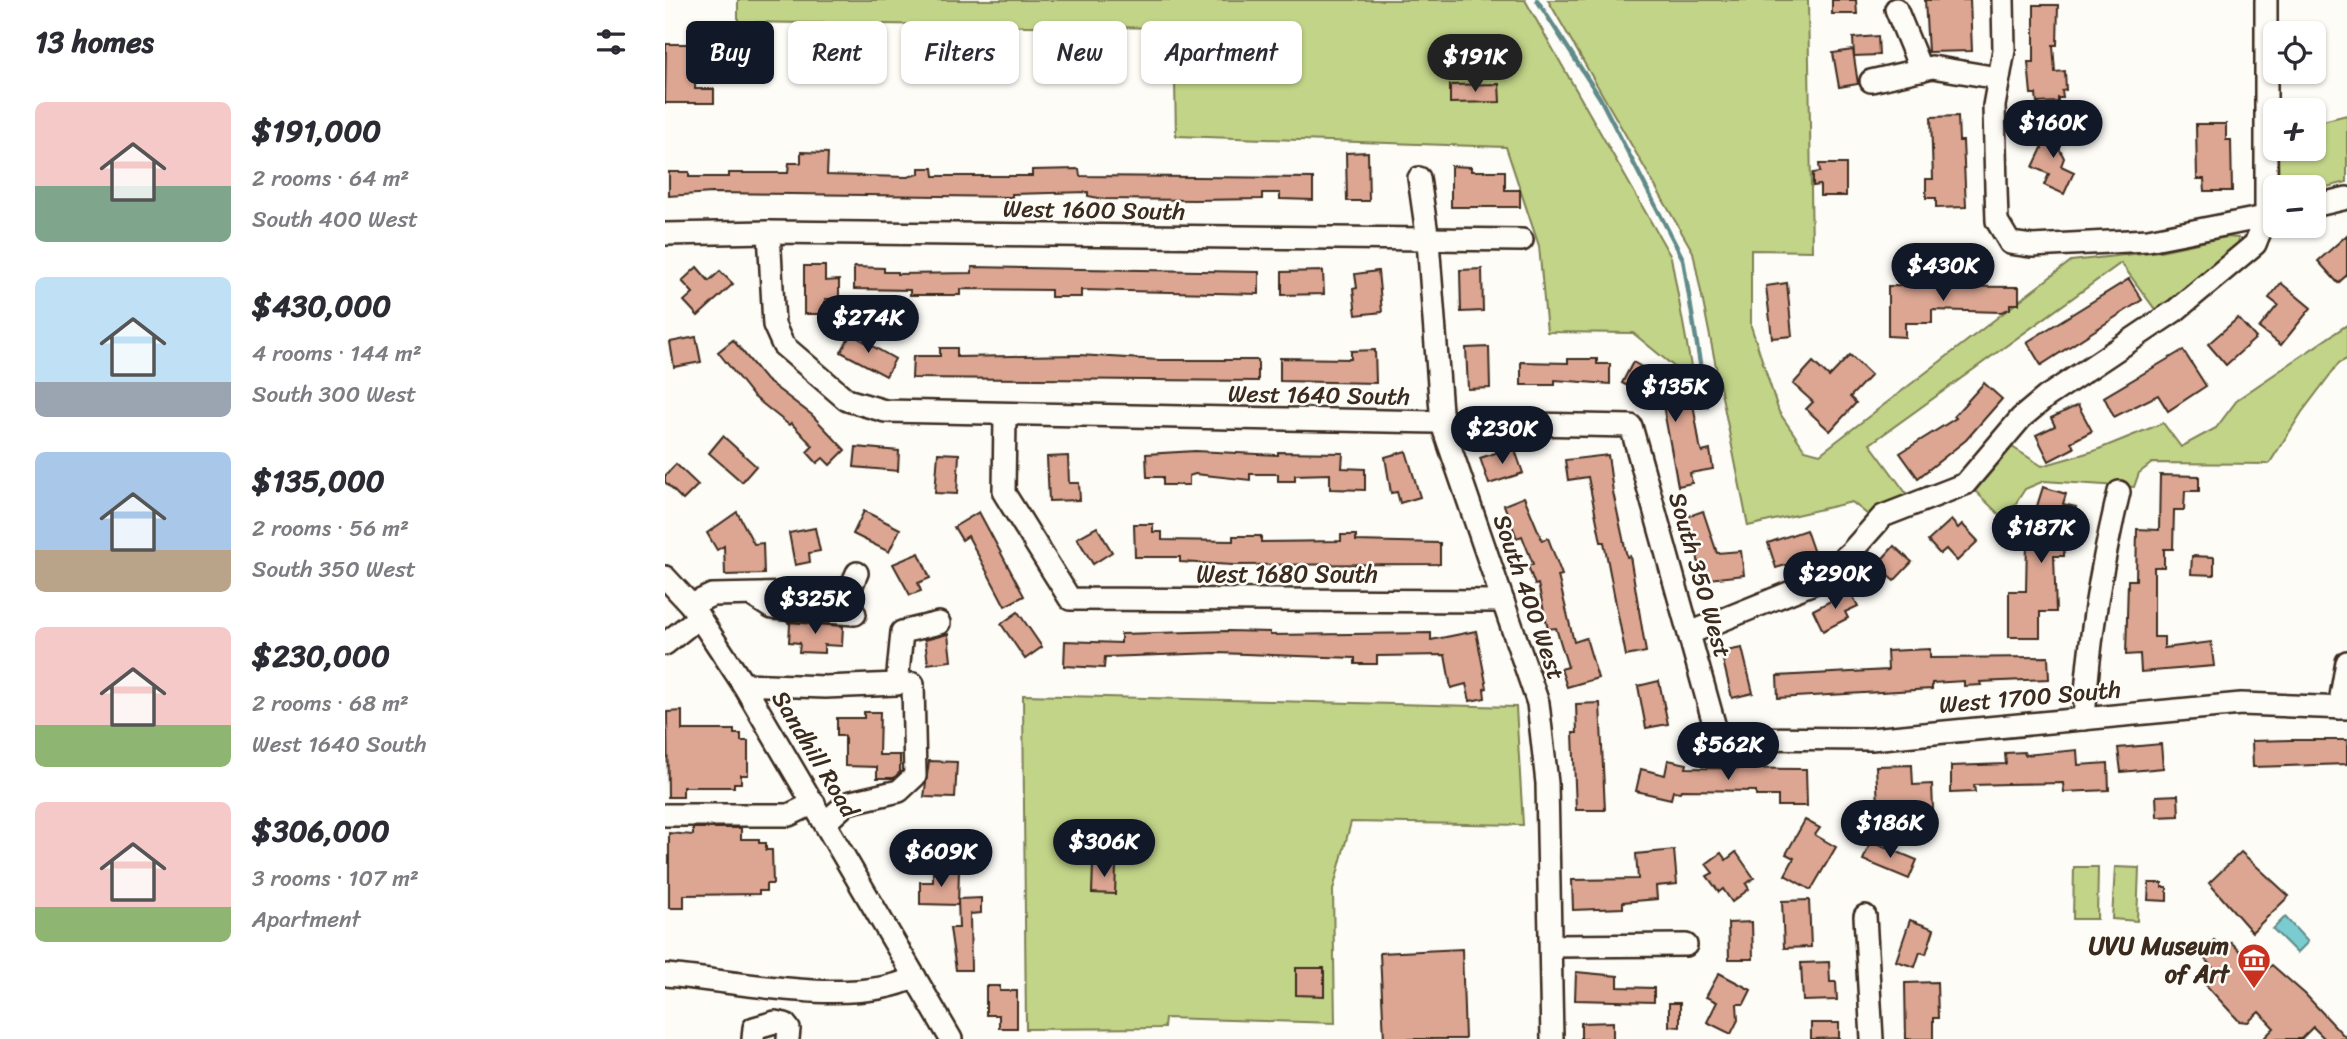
<!DOCTYPE html>
<html lang="en">
<head>
<meta charset="utf-8">
<style>
	:root { --surface:#fff; --page:#f2f2f3; --text:#2b2b33; --muted:#7c7c81; --accent:#111827 }
	body { margin:0; font-family:Sriracha,sans-serif; background:var(--page); color:var(--text); height:100vh; display:flex; flex-direction:column; font-size:26px; white-space:nowrap }
	* { box-sizing:border-box; margin:0 }
	p { font-size:23px; color:var(--muted) }
	.icon { flex:none; width:38px; height:38px; fill:none; stroke:currentColor; stroke-width:2; stroke-linecap:round; stroke-linejoin:round }
	.map { position:relative; flex:1; overflow:hidden }
	.drawer { display:flex; flex-direction:column; background:var(--surface); width:665px }
	.drawer>* { flex:none }
	.hud { position:absolute; left:21px; top:21px; width:665px; height:63px; display:flex; gap:14px }
	.buttons { position:absolute; left:1598px; top:21px; display:grid; gap:14px }
	.buttons a { display:grid; place-items:center; width:63px; height:63px; border-radius:10px; background:var(--surface); box-shadow:0 2px 5px #0004; font-size:35px }
	.price { position:absolute; translate:-50% -60px; padding:0 16px; border-radius:24px; background:var(--accent); color:#fff; font-size:23px; line-height:46px; filter:drop-shadow(0 2px 4px #0008) }
	.price::after { content:''; position:absolute; left:50%; top:42px; width:21px; height:16px; margin-left:-10px; background:inherit; clip-path:polygon(0 0,100% 0,50% 100%) }
	.price.active { background:#222; color:#fff }
	ul { padding:0; list-style:none }
	li { display:flex; align-items:center; gap:21px; height:175px; padding:0 35px }
	li span { display:grid; place-items:center; flex:none; width:196px; height:140px; border-radius:10px; color:#555 }
	li>.icon { margin-inline-start:auto }
	span .icon { width:84px; height:84px; fill:#fffc; stroke-width:1 }
	li b { font-size:30px }
	h2 { display:flex; justify-content:space-between; align-items:center; height:84px; padding:0 35px; font-size:30px }
	.tag { padding:0 24px; border-radius:10px; background:var(--surface); box-shadow:0 2px 5px #0004; font-size:24px; line-height:63px }
	.tag.active { background:var(--accent); color:#fff }
	main { display:flex; flex:1; min-height:0 }
	.map>svg:first-child { display:block }
	.green { fill:#c2d488; stroke:#7e7f53; stroke-width:2 }
	.water { fill:#7accd0; stroke:#618b89; stroke-width:2 }
	.lines { fill:none; stroke-linecap:round; stroke-linejoin:round }
	.stream { stroke:#618b89; stroke-width:4.5 }
	.building { fill:#dca693; stroke:#3b2a1e; stroke-width:2 }
	.minor-casing { stroke:#3b2a1e; stroke-width:26 }
	.minor { stroke:#fdfcf7; stroke-width:21 }
	.labels { text-anchor:middle; dominant-baseline:central; stroke-width:5; stroke-linejoin:round; paint-order:stroke }
	.street-label { font-size:24px; fill:#3b2a1e; stroke:#fdfcf7 }
	.poi-label { font-size:24px; font-weight:bold; fill:#3b2a1e; stroke:#fdfcf7; text-anchor:end }
</style>
</head>
<body>
<main>
<section class="drawer">
<h2>13 homes<svg class="icon" aria-label="filters" viewBox="0 0 24 24"><path d="M4 7h16M4 17h16"/><circle cx="9" cy="7" r="2"/><circle cx="15" cy="17" r="2"/></svg></h2>
<ul>
<li><span style="background:linear-gradient(#f6c9c9 60%,#7fa58c 0)"><svg class="icon" aria-label="home" viewBox="0 0 24 24"><path d="M3 11l9-7 9 7M6 9v11h12V9"/></svg></span><div><b>$191,000</b><p>2 rooms · 64 m²</p><p>South 400 West</p></div></li>
<li><span style="background:linear-gradient(#bfe0f5 75%,#9aa5b1 0)"><svg class="icon" aria-label="home" viewBox="0 0 24 24"><path d="M3 11l9-7 9 7M6 9v11h12V9"/></svg></span><div><b>$430,000</b><p>4 rooms · 144 m²</p><p>South 300 West</p></div></li>
<li><span style="background:linear-gradient(#a9c7e8 70%,#b9a48a 0)"><svg class="icon" aria-label="home" viewBox="0 0 24 24"><path d="M3 11l9-7 9 7M6 9v11h12V9"/></svg></span><div><b>$135,000</b><p>2 rooms · 56 m²</p><p>South 350 West</p></div></li>
<li><span style="background:linear-gradient(#f6c9c9 70%,#8fb573 0)"><svg class="icon" aria-label="home" viewBox="0 0 24 24"><path d="M3 11l9-7 9 7M6 9v11h12V9"/></svg></span><div><b>$230,000</b><p>2 rooms · 68 m²</p><p>West 1640 South</p></div></li>
<li><span style="background:linear-gradient(#f6c9c9 75%,#8fb573 0)"><svg class="icon" aria-label="home" viewBox="0 0 24 24"><path d="M3 11l9-7 9 7M6 9v11h12V9"/></svg></span><div><b>$306,000</b><p>3 rooms · 107 m²</p><p>Apartment</p></div></li>
</ul>
</section>
<div class="map">
<svg width="1682" height="1039" viewBox="0 0 1682 1039">
	<rect width="100%" height="100%" fill="#fdfcf7"/>
	<filter id="ink" filterUnits="userSpaceOnUse"><feTurbulence type="fractalNoise" baseFrequency=".0143" numOctaves="2"/><feDisplacementMap in="SourceGraphic" scale="14" xChannelSelector="R" yChannelSelector="G"/><feConvolveMatrix kernelMatrix="1 2 1 2 8 2 1 2 1" color-interpolation-filters="sRGB"/></filter>
	<g filter="url(#ink)">
		<g class="green">
			<path d="M73,0h787l146,257 23,126 -61,-50 -86,-1 -8,-86 -33,-99 -330,-11 -2,-108 -436,-6z"/>
			<path d="M883,0h260l4,251 -61,-1v76l28,86 26,38 15,4 251,-193 89,-10 66,-14 12,1 3,13 -84,61 -36,-49 -251,181 39,53 -42,17 -15,-12 -104,24 -55,-274z"/>
			<path d="M1682,115v67l-33,8 -35,-3 -1,-38h35l1,-26z"/>
			<path d="M1682,325v34l-8,4 -37,49 -33,52 -117,-1 -13,10 -5,14 -90,-6 -19,8 -20,31 -30,-29 37,-44 30,19 52,-15 69,-28 18,24 35,-19 22,-29z"/>
			<path d="M358,695l493,12 7,118 -172,-3 -18,68 2,133 -170,-5 -1,10 -138,1z"/>
			<path d="M1409,867h24l-1,52h-24z"/>
			<path d="M1450,867l24,1 -2,53 -25,-2z"/>
		</g>
		<path class="water" d="M1620,917l23,25 -11,11 -24,-24z"/>
		<g class="lines">
			<path class="stream" d="M872,0l63,98 83,161 24,147"/>
		</g>
		<g class="building">
			<path d="M1167,0h24l1,14h-25z"/>
			<path d="M1260,0h45l2,51 -44,1z"/>
			<path d="M1369,5h24l-1,40h-4l2,27 10,-1 1,19 -4,1 1,7h-5v4l-21,1 -1,-9h-5l-3,-32h6z"/>
			<path d="M1213,36l1,19 -25,1 -1,-18z"/>
			<path d="M1,44h23v9h7l-1,36h19v14h-49z"/>
			<path d="M1188,50l5,34 -19,3 -6,-34z"/>
			<path d="M834,84l1,18 -50,1v-18z"/>
			<path d="M1293,116l1,25h4l3,66 -30,1v-10h-10v-19h7l-2,-62z"/>
			<path d="M1531,124h30v16h5l1,51h-27l-1,-12h-7z"/>
			<path d="M1394,126l1,24 4,8 -3,8 13,6 -10,22 -20,-9 5,-11 -16,-7 9,-19 -1,-21z"/>
			<path d="M136,152l27,1 -1,22 80,2 12,-3v-6h14l1,8h98v-6l47,-1 1,7 233,2v22l-33,-1v-6h-18v6l-68,1 -90,-1 -16,-3v-4l-76,2v3l-300,-4 -43,3v-24h20v5h40v-4h59l1,-10h12z"/>
			<path d="M703,152l1,49h-22l-1,-48z"/>
			<path d="M1154,164h27v32h-26v-11l-7,1v-13l7,-1z"/>
			<path d="M786,166l20,1v4h34v19h15v17h-69z"/>
			<path d="M1682,235v40l-9,8 -20,-22z"/>
			<path d="M139,266h21v15l14,-1v19h-14v15h-21z"/>
			<path d="M32,267l12,14 11,-10 13,13 -35,32 -14,-15 9,-8 -11,-12z"/>
			<path d="M189,267l30,1v4h13v2l75,-1v-6l287,5v22l-178,-4v7h-30v-7l-91,-1v6h-50v-5l-56,-1z"/>
			<path d="M817,269l1,42 -22,1 -1,-42z"/>
			<path d="M658,271l1,23 -42,1v-23z"/>
			<path d="M713,271l4,41 -26,3 -3,-26 4,-1 -2,-14z"/>
			<path d="M1464,279l13,21 -101,65 -14,-23z"/>
			<path d="M1122,283l5,53 -20,2 -6,-52z"/>
			<path d="M1616,283l30,25 -30,37 -22,-17 19,-23 -9,-7z"/>
			<path d="M1223,286l131,1v17h-9v5l-9,3 -69,-2v13h-27v14l-17,-1z"/>
			<path d="M1573,318l18,20 -30,27 -18,-21z"/>
			<path d="M186,334l44,25 -9,17 -45,-24z"/>
			<path d="M31,337l5,25 -27,5 -4,-25z"/>
			<path d="M68,340l33,40 46,35 33,35 -15,15 -7,-7 -6,5 -10,-11 6,-6 -22,-23 -2,2 -36,-29 -35,-44z"/>
			<path d="M824,347l1,41 -22,1 -2,-41z"/>
			<path d="M275,348h17v9l122,-2 80,5h99v21l-346,-3 1,-22h27z"/>
			<path d="M710,350l1,33 -96,-2v-23l71,1v-8z"/>
			<path d="M1518,350l23,36 -38,25 -10,-16 -44,22 -10,-20z"/>
			<path d="M1185,355l21,20 -21,22 6,6 -26,28 -24,-22 7,-7 -20,-18 20,-22 16,15z"/>
			<path d="M903,359h29v5h13v20l-55,-4v5h-34v-23l47,1z"/>
			<path d="M968,362l28,16 -10,20 40,-7 9,55 2,6 8,-2 3,19 -23,4 2,10 -14,3 -15,-81 -41,-22z"/>
			<path d="M1319,383l18,16 -36,41 -48,38 -18,-25 56,-35 -2,-2z"/>
			<path d="M1413,405l14,26 -21,11 3,6 -25,13 -13,-26 19,-9 -4,-8z"/>
			<path d="M58,436l33,30 -14,16 -33,-29z"/>
			<path d="M191,447l43,4 -1,20 -44,-4z"/>
			<path d="M849,447l9,26 -34,11 -9,-26z"/>
			<path d="M530,451l83,4v-3l65,1 -1,15 23,1v21l-35,-1v-15l-35,1v6h-17v-7h-28v6l-55,-6 -6,2v9h-26v-8h-16l-1,-23z"/>
			<path d="M741,451l14,46 -20,6 -3,-11 -6,1 -6,-36z"/>
			<path d="M273,453l21,1 -2,40 -22,-1z"/>
			<path d="M943,455l5,37 14,65 3,-1 16,96 -20,4 -22,-114h-3l-13,-65 -20,3 -3,-20z"/>
			<path d="M403,456l1,27h10l1,17 -31,1 -2,-44z"/>
			<path d="M11,464l22,21 -15,15 -18,-18v-6z"/>
			<path d="M1495,475l39,1v15h-14l-1,19h-10l-1,39h-9v18h-10v70h10v11l47,-6 3,24 -73,6 -1,-18 -14,1 2,-75h8l1,-51 22,1z"/>
			<path d="M1378,487l23,7 -3,10 13,3 -6,22 -5,-1 -1,28h-10l2,56h-16v25h-31v-46h17l1,-53z"/>
			<path d="M859,497l18,43 6,-2 14,37 -4,1 16,66 12,-4 12,40 -31,9 -6,-18 7,-2 -12,-39 -8,1 -10,-45 -3,1 -7,-19 5,-2 -11,-28 -5,2 -13,-33z"/>
			<path d="M199,511l36,18 -11,23 -36,-18z"/>
			<path d="M1038,511l14,42 24,-2 3,24 -44,5 -3,-30 -11,-33z"/>
			<path d="M72,512l17,32 9,-1 1,31 -39,1 -1,-29 -7,4 -10,-17z"/>
			<path d="M314,512l45,84 -19,10 -37,-70 -6,4 -8,-13z"/>
			<path d="M1286,520l7,8 4,-4 16,17 -21,20 -11,-12 -6,5 -12,-13z"/>
			<path d="M469,524h19v8h9v8l71,1v-5h28v6l80,-1v-6h15v6l84,2v21l-207,1 -53,-3v-5h-45z"/>
			<path d="M432,527l15,25 -19,12 -16,-26z"/>
			<path d="M150,528l5,23 -11,2 1,9 -15,3 -6,-32z"/>
			<path d="M1141,530l9,26 -39,12 -8,-25z"/>
			<path d="M1229,546l18,16 -18,19 -18,-15z"/>
			<path d="M254,553l11,25 -12,5 3,8 -11,4 -17,-31z"/>
			<path d="M1527,556l22,1v18l-23,-1z"/>
			<path d="M1185,591l8,15 -13,6 3,6 -25,13 -10,-21z"/>
			<path d="M353,612l24,35 -17,12 -24,-35z"/>
			<path d="M122,622l56,4 -1,20 -18,-1v8l-25,-1 1,-9 -11,-1 1,-18z"/>
			<path d="M562,631l43,1v3l161,-2v7l45,-9 11,57 -3,1 1,9 -15,3 -4,-17 -15,4 -6,-33 -68,1v8h-22v-6l-138,-5 -112,4 -1,11 -40,-2 1,-25 56,2v-9z"/>
			<path d="M283,634l3,27 -23,3 -3,-24z"/>
			<path d="M1077,648l11,45 -21,5 -11,-46z"/>
			<path d="M1265,649v9l118,-1 1,22 -69,3 1,3 -17,1v-5l-32,2v6l-154,9 -1,-22 111,-6 -1,-19z"/>
			<path d="M994,681l9,43 -22,4 -8,-42z"/>
			<path d="M935,703l5,107h-29l-3,-77h4l-1,-29z"/>
			<path d="M17,711v19h52v4h7v7h7v34h-7v8h-7v4h-51v10h-15l-1,-85z"/>
			<path d="M199,712h16l-1,43h21v17l-6,6h-17v-11l-32,-1v-30h-8v-18h27z"/>
			<path d="M1626,740h56v24l-94,3 -1,-26z"/>
			<path d="M1496,744l2,24 -42,4 -3,-24z"/>
			<path d="M1412,750l1,15 30,-2 1,27 -45,2 -1,-9 -56,1 -33,1 1,7 -24,1v-27l55,-2 -1,-11 19,-1 1,3z"/>
			<path d="M1003,760l19,4 -1,4 120,1 1,37h-29v-10h-22v-5l-75,-1 -1,2 -7,-1 -2,8 -35,-8 5,-22 24,6z"/>
			<path d="M264,761l28,1 -2,36 -31,-1z"/>
			<path d="M1247,765l1,20 19,-1 1,25 -21,1 -1,-6 -33,1 -2,-39z"/>
			<path d="M1513,795l1,21 -22,1 -1,-21z"/>
			<path d="M1140,820l15,8 -5,7 21,12 -25,43 -26,-15 9,-17 -8,-4z"/>
			<path d="M28,828h48v11h18v4h7v7h6l1,34h-7v7h-7v3l-75,1v13h-15v-75l24,2z"/>
			<path d="M1206,841l46,19 -8,19 -46,-19z"/>
			<path d="M1009,850l3,34 -21,2 1,13 -34,3v6l-50,2 -1,-30 66,-1 -2,-25z"/>
			<path d="M1071,852l18,26 -8,6 3,5 -17,13 -9,-13 -4,3 -12,-16 6,-3 -7,-9 15,-11 5,7z"/>
			<path d="M1576,852l48,44 -37,36 -43,-49z"/>
			<path d="M428,865l23,1 -1,28 -23,-1z"/>
			<path d="M268,870h26l-1,35 -38,-1v-22h13z"/>
			<path d="M1484,883h13v4h5v14l-19,-1z"/>
			<path d="M316,898v15l-11,1 1,56h-15l-6,-42h9l-1,-29z"/>
			<path d="M1144,900l2,47 -27,1 -2,-47z"/>
			<path d="M1245,920l24,9 -8,25 -6,-2 -5,15 -19,-6z"/>
			<path d="M1087,922l1,37h-24l-1,-36z"/>
			<path d="M1549,940l9,10 8,-8 31,32 10,-9 33,29 42,45h-22l-12,-12 -12,12h-38l11,-11 -15,-16 -11,10 -9,-1 -34,-37 12,-12 -17,-18z"/>
			<path d="M797,949l3,90h-81l-4,-86z"/>
			<path d="M1164,962l1,20h6l1,18 -34,1 -2,-38z"/>
			<path d="M631,968h28v28l-28,-1z"/>
			<path d="M911,972l42,4v11l36,1v14l-79,-2z"/>
			<path d="M1054,973l32,17 -7,14h-7l1,16 -7,14 -24,-12 10,-20 -11,-5z"/>
			<path d="M1272,982l1,36h-5v21h-27l-1,-56z"/>
			<path d="M321,986h14v5h17v37h-18v-13h-13z"/>
			<path d="M1004,1003h11v24l-11,-1z"/>
			<path d="M948,1022v17h-32v-16z"/>
			<path d="M1146,1023h28v15l-28,1z"/>
		</g>
		<g class="lines">
			<g class="minor-casing">
				<g id="minor">
					<path d="M1338,0l1,50 -10,56 2,82 1,33 13,22 22,3 116,-6 127,-25"/>
					<path d="M1231,9l25,61"/>
					<path d="M1206,81l61,-14 66,11"/>
					<path d="M754,178l9,63 14,183 96,279 9,80 5,256"/>
					<path d="M1648,206l34,-8"/>
					<path d="M104,232l5,93 9,20 64,55 38,11 746,15 87,312 153,1 370,-35 106,4"/>
					<path d="M0,234l104,-2 753,8"/>
					<path d="M340,416l-1,77 66,106 433,2"/>
					<path d="M0,577l26,28 52,79 208,355"/>
					<path d="M91,598l16,10 83,6"/>
					<path d="M26,605l21,-10 137,-3 8,-19"/>
					<path d="M1025,633l126,-51 35,-30 32,-36 82,-32 56,-66 25,-21 130,-87 79,-66 11,-27v-217"/>
					<path d="M0,644l34,-27"/>
					<path d="M78,684l82,3 72,-3 5,-52 37,-9"/>
					<path d="M1674,708l8,-46"/>
					<path d="M1419,719c5,-80 16,-148 35,-227"/>
					<path d="M0,815h124l25,-12"/>
					<path d="M161,822l21,-19 52,-12 16,-15 -2,-92"/>
					<path d="M1200,916l7,123"/>
					<path d="M886,946l135,-1"/>
					<path d="M2,975c68,6 187,33 248,2"/>
					<path d="M88,1039l1,-11 21,-6 10,2 4,5 -1,10"/>
				</g>
			</g>
			<use href="#minor" class="minor"/>
		</g>
	</g>
	<defs>
		<g id="museum-pin" transform="scale(1.75)"><path d="M0 17L-7.5 6A9.5 9.5 0 1 1 7.5 6Z" fill="#c8321e" stroke="#fdfcf7"/><path d="M0-6L6-3V-2H-6V-3ZM-5-1h2V3h-2ZM-1-1h2V3h-2ZM3-1h2V3H3ZM-6 4H6V6H-6Z" fill="#fff"/></g>
	</defs>
	<g fill-rule="evenodd">
		<use href="#museum-pin" x="1589" y="960"/>
	</g>
	<g class="labels">
		<g class="street-label">
			<text transform="translate(429 210) rotate(1)">West 1600 South</text>
			<text transform="translate(654 395) rotate(1)">West 1640 South</text>
			<text x="622" y="574">West 1680 South</text>
			<text transform="translate(1035 575) rotate(74)">South 350 West</text>
			<text transform="translate(864 597) rotate(71)">South 400 West</text>
			<text transform="translate(1365 697) rotate(-5)">West 1700 South</text>
			<text transform="translate(150 754) rotate(59)">Sandhill Road</text>
		</g>
		<g class="poi-label">
			<text x="1564" y="946">UVU Museum<tspan x="1564" dy="28">of Art</tspan></text>
		</g>
	</g>
</svg>
<div class="buttons">
<a><svg class="icon" aria-label="locate" viewBox="0 0 24 24"><circle cx="12" cy="12" r="6"/><path d="M12 2v4M12 18v4M2 12h4M18 12h4"/></svg></a>
<a>+</a>
<a>−</a>
</div>
<b class="price active" style="left:810px;top:94px">$191K</b>
<b class="price" style="left:1388px;top:160px">$160K</b>
<b class="price" style="left:1278px;top:303px">$430K</b>
<b class="price" style="left:203px;top:355px">$274K</b>
<b class="price" style="left:1010px;top:424px">$135K</b>
<b class="price" style="left:837px;top:466px">$230K</b>
<b class="price" style="left:1376px;top:565px">$187K</b>
<b class="price" style="left:1170px;top:611px">$290K</b>
<b class="price" style="left:150px;top:636px">$325K</b>
<b class="price" style="left:1063px;top:782px">$562K</b>
<b class="price" style="left:1225px;top:860px">$186K</b>
<b class="price" style="left:439px;top:879px">$306K</b>
<b class="price" style="left:276px;top:889px">$609K</b>
<div class="hud">
<a class="tag active">Buy</a>
<a class="tag">Rent</a>
<a class="tag">Filters</a>
<a class="tag">New</a>
<a class="tag">Apartment</a>
</div>
</div>
</main>
</body>
</html>
